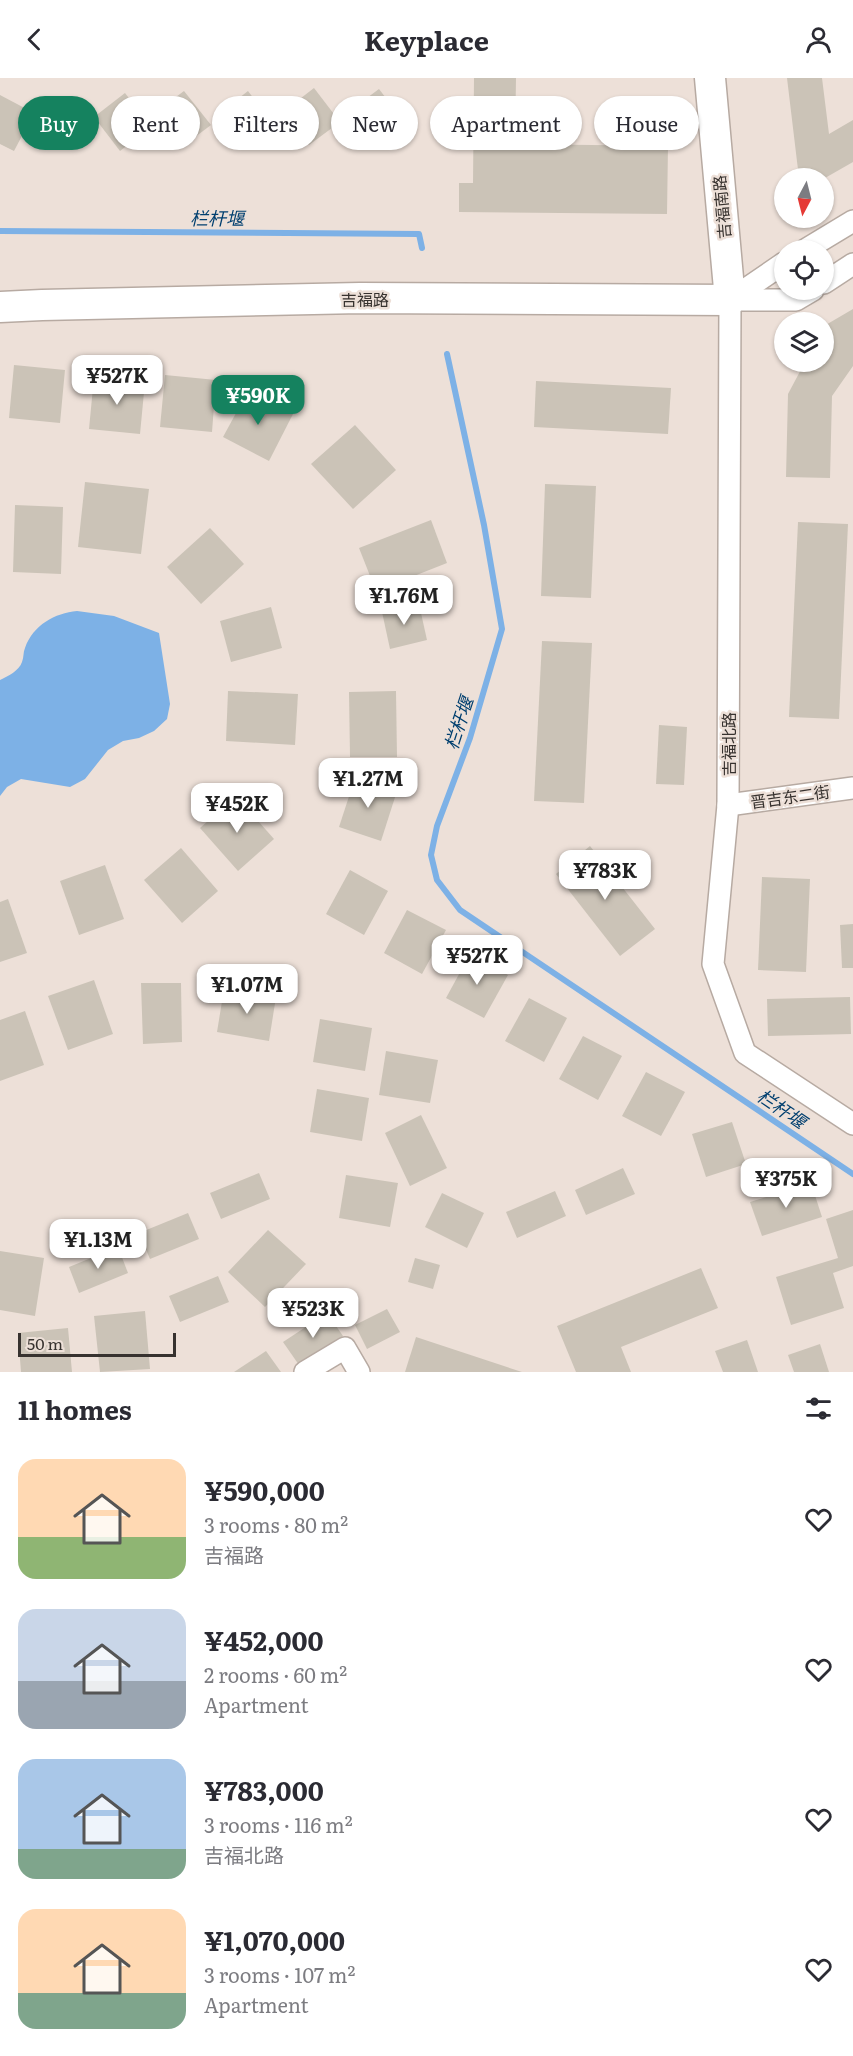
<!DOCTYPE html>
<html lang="en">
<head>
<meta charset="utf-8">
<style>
	:root { --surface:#fff; --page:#f2f2f3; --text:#2b2b33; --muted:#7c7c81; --accent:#15825f }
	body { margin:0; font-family:Literata,"Noto Sans SC",serif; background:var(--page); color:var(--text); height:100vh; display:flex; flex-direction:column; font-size:22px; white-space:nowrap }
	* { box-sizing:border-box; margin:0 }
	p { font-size:20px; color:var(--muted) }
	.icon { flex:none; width:33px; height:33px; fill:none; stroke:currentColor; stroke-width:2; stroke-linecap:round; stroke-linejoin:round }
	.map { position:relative; height:1294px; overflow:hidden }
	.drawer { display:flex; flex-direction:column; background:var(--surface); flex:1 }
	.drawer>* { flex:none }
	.banner { position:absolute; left:18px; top:18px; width:818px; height:54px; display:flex; gap:12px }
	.needle { width:39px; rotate:187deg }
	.buttons { position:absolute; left:774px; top:90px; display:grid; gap:12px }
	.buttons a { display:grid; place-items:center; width:60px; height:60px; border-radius:50%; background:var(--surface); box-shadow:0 2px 4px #0004; font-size:30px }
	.scale { position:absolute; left:18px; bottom:15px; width:158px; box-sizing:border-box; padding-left:6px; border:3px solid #37322f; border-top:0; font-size:16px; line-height:21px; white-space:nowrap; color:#37322f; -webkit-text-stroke:4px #ede0d8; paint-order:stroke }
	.price { position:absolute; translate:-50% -51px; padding:0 14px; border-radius:12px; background:#fff; color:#222; font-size:20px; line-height:39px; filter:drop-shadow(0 2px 3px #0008) }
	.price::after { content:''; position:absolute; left:50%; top:36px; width:18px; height:14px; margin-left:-9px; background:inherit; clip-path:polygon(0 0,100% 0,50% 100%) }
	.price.current { background:var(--accent); color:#fff }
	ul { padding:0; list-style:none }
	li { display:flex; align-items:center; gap:18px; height:150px; padding:0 18px }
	li span { display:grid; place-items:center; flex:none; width:168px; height:120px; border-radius:18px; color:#555 }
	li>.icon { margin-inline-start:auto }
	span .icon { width:72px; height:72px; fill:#fffc; stroke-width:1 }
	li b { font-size:26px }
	h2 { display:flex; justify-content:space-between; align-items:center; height:72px; padding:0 18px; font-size:26px }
	.tag { padding:0 21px; border-radius:27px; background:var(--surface); box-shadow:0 2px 4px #0004; font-size:21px; line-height:54px }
	.tag.current { background:var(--accent); color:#fff }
	header { display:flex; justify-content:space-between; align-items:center; height:78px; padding:0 18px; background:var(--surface); font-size:27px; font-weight:700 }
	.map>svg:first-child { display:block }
	.water { fill:#7db1e6 }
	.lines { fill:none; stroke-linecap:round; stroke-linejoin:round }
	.stream { stroke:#7db1e6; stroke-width:6 }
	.building { fill:#cbc3b7 }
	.street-casing { stroke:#b7aaa2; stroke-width:24 }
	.secondary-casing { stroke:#b7aaa2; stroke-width:33 }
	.street { stroke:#fff; stroke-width:21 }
	.secondary { stroke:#fff; stroke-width:30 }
	.labels { text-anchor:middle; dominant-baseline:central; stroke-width:5; stroke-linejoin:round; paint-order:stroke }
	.street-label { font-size:16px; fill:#37322f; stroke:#ede0d8 }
	.water-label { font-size:18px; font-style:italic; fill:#013f6f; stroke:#ede0d8 }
</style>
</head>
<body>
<header><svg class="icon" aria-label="back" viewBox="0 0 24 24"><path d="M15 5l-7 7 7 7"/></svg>Keyplace<svg class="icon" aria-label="person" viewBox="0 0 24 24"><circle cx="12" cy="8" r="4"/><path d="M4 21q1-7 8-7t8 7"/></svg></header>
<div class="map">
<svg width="853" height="1294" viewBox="0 0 853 1294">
	<rect width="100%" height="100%" fill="#ede0d8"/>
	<path class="water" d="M77,533l37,5 45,17 11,71 -3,15 -13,12 -15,7 -16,3 -15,9 -23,29 -15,8 -49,-8 -14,8 -7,9v-116c8,-4 19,-9 22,-18 2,-5 1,-10 3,-14 8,-23 30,-35 52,-37z"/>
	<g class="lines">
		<g class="stream">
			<path d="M0,153l419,3 3,14"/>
			<path d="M447,276l37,171 18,104 -32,109 -33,88 -6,29 6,25 23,30 393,264"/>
		</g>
	</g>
	<g class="building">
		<path d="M474,0h42l-1,66 153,2 -1,68 -208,-2v-29h14z"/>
		<path d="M787,0h35l7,56 24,-14v42l-28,16h-26z"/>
		<path d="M314,10l26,34 -31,23 -26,-33z"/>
		<path d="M379,11l26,34 -31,24 -26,-35z"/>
		<path d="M184,13l27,34 -32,24 -26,-35z"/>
		<path d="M248,13l26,34 -31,24 -26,-34z"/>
		<path d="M125,15l26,34 -31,24 -26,-34z"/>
		<path d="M0,17l34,18 -20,38 -14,-7z"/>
		<path d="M853,231v57l-21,30 -2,82 -44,-1 2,-83 17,-32h19v-36z"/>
		<path d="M14,287l51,5 -5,53 -51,-5z"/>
		<path d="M165,297l51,5 -4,52 -52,-5z"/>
		<path d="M94,299l51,5 -5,52 -51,-5z"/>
		<path d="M536,303l135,7 -3,46 -134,-7z"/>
		<path d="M248,313l45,23 -24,47 -46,-24z"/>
		<path d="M355,347l41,45 -43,39 -42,-45z"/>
		<path d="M85,404l64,7 -8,65 -63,-7z"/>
		<path d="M545,406l51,2 -5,112 -50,-2z"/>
		<path d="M15,427l48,2 -2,67 -48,-2z"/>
		<path d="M431,442l16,43 -71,28 -17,-43z"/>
		<path d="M798,444l50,2 -9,195 -50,-2z"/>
		<path d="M210,450l34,36 -43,40 -34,-37z"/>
		<path d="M419,526l8,36 -37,9 -8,-37z"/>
		<path d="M271,529l11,41 -51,14 -11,-41z"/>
		<path d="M542,563l50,2 -8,160 -50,-2z"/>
		<path d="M228,613l70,3 -3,51 -69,-4z"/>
		<path d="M396,613l1,66h-47l-1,-65z"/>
		<path d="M659,647l28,2 -3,58 -28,-1z"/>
		<path d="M355,700l42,13 -16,50 -42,-14z"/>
		<path d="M236,718l38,43 -36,32 -38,-43z"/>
		<path d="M590,768l65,83 -35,27 -64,-82z"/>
		<path d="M181,770l37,43 -36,32 -38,-43z"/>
		<path d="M105,787l19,54 -45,16 -19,-54z"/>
		<path d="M350,792l38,21 -24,44 -38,-21z"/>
		<path d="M762,799l48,2 -4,93 -48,-2z"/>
		<path d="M8,821l19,54 -27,9v-60z"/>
		<path d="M407,832l39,20 -24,44 -38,-21z"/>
		<path d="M853,846v44h-11l-2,-43z"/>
		<path d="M470,876l38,21 -24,43 -38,-20z"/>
		<path d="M94,902l19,54 -45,16 -20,-54z"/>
		<path d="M141,905h40l1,59 -39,2z"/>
		<path d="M224,911l52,8 -7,44 -52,-9z"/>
		<path d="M850,919l1,37 -83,2 -1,-37z"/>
		<path d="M529,920l38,20 -23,44 -39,-21z"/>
		<path d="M25,933l19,54 -44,16v-61z"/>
		<path d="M320,941l52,9 -7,43 -52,-9z"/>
		<path d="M583,958l39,20 -24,44 -39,-21z"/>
		<path d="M386,973l52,9 -8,43 -51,-8z"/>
		<path d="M646,994l39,20 -24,44 -39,-20z"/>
		<path d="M317,1011l52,9 -7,43 -52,-9z"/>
		<path d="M421,1037l26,53 -37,18 -25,-53z"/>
		<path d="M732,1044l14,42 -40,13 -14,-43z"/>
		<path d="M623,1090l12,26 -49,21 -11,-25z"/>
		<path d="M259,1095l11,26 -49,20 -11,-26z"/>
		<path d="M346,1097l52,8 -8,44 -51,-9z"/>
		<path d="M811,1105l11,34 -60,19 -12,-34z"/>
		<path d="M555,1113l11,25 -49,22 -11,-26z"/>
		<path d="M442,1115l42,20 -17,35 -42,-21z"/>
		<path d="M853,1132v56l-20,7 11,35 -53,17 -15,-48 62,-19 -12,-39z"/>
		<path d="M188,1135l11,26 -49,20 -11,-26z"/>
		<path d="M268,1152l38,34 -41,43 -37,-35z"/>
		<path d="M118,1169l10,26 -49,20 -10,-26z"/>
		<path d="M0,1173l44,7 -9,58 -35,-6z"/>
		<path d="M415,1180l25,7 -7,24 -25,-7z"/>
		<path d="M701,1190l17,40 -97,39 10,25h-55l-19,-46z"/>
		<path d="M218,1198l11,26 -49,20 -11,-26z"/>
		<path d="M387,1231l13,23 -33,17 -12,-24z"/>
		<path d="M145,1233l5,58 -50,3 -6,-56z"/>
		<path d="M327,1235l16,23 -44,29 -16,-23z"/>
		<path d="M68,1250l4,44h-51l-3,-39z"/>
		<path d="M416,1259l106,35h-117z"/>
		<path d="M747,1262l11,32h-35l-8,-21z"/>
		<path d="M820,1266l9,28h-35l-6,-17z"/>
		<path d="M266,1273l15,21h-47z"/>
	</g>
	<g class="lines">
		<g class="street-casing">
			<g id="street">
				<path d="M805,172l48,-29"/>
				<path d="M824,205l29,-19"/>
				<path d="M730,222l-2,505 -15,159 32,89 108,71"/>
				<path d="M730,222h66l17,-10"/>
				<path d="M730,222l54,-37"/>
				<path d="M728,727l125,-17"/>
				<path d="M305,1294l40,-24 14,24"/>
			</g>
		</g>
		<g class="secondary-casing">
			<path id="secondary" d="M0,229l42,-2 318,-7 370,2 -20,-222"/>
		</g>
		<use href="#street" class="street"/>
		<use href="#secondary" class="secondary"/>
	</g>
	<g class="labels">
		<g class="street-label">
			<text transform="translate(721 129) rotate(-95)">吉福南路</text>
			<text x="365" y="221">吉福路</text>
			<text transform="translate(728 666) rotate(-90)">吉福北路</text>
			<text transform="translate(790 718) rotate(-8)">晋吉东二街</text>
		</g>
		<g class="water-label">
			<text x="217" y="139">栏杆堰</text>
			<text transform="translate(458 645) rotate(-72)">栏杆堰</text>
			<text transform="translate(782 1030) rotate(34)">栏杆堰</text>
		</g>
	</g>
</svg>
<div class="buttons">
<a><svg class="needle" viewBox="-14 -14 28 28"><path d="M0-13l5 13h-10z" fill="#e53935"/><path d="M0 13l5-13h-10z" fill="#7c7c81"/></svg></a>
<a><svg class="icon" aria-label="locate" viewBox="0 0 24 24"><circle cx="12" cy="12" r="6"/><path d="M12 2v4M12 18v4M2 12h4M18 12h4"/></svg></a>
<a><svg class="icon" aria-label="layers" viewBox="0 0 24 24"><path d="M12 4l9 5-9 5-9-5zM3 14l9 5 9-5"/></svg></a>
</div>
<div class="scale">50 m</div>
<b class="price" style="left:117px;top:328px">¥527K</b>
<b class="price current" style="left:258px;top:348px">¥590K</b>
<b class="price" style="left:404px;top:548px">¥1.76M</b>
<b class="price" style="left:368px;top:731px">¥1.27M</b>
<b class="price" style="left:237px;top:756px">¥452K</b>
<b class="price" style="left:605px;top:823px">¥783K</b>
<b class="price" style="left:477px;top:908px">¥527K</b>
<b class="price" style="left:247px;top:937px">¥1.07M</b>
<b class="price" style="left:786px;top:1131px">¥375K</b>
<b class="price" style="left:98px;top:1192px">¥1.13M</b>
<b class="price" style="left:313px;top:1261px">¥523K</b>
<div class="banner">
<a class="tag current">Buy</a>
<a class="tag">Rent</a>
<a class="tag">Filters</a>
<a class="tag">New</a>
<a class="tag">Apartment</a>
<a class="tag">House</a>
</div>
</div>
<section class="drawer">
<h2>11 homes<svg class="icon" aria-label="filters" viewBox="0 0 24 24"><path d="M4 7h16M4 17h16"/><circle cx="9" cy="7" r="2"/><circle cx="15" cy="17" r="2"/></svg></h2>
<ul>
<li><span style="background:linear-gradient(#ffd9b3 65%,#8fb573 0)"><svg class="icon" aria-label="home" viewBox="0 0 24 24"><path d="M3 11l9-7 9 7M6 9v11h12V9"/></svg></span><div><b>¥590,000</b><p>3 rooms · 80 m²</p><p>吉福路</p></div><svg class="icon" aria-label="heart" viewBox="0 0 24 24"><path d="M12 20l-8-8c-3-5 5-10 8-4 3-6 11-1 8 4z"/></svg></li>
<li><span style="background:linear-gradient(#c9d6e8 60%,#9aa5b1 0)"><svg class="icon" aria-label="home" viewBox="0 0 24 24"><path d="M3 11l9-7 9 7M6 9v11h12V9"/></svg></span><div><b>¥452,000</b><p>2 rooms · 60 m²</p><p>Apartment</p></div><svg class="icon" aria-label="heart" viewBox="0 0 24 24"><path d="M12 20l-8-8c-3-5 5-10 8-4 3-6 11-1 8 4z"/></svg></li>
<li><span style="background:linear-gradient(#a9c7e8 75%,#7fa58c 0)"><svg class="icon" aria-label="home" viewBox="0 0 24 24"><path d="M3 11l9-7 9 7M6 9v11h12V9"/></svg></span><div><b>¥783,000</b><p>3 rooms · 116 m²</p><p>吉福北路</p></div><svg class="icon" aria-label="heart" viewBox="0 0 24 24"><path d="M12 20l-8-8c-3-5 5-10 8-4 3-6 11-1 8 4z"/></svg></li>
<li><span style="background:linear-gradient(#ffd9b3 70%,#7fa58c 0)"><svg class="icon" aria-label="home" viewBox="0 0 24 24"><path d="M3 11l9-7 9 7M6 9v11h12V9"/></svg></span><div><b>¥1,070,000</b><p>3 rooms · 107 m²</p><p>Apartment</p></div><svg class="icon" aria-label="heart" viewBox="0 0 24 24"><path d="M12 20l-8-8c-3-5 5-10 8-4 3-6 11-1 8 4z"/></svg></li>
</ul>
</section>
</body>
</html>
